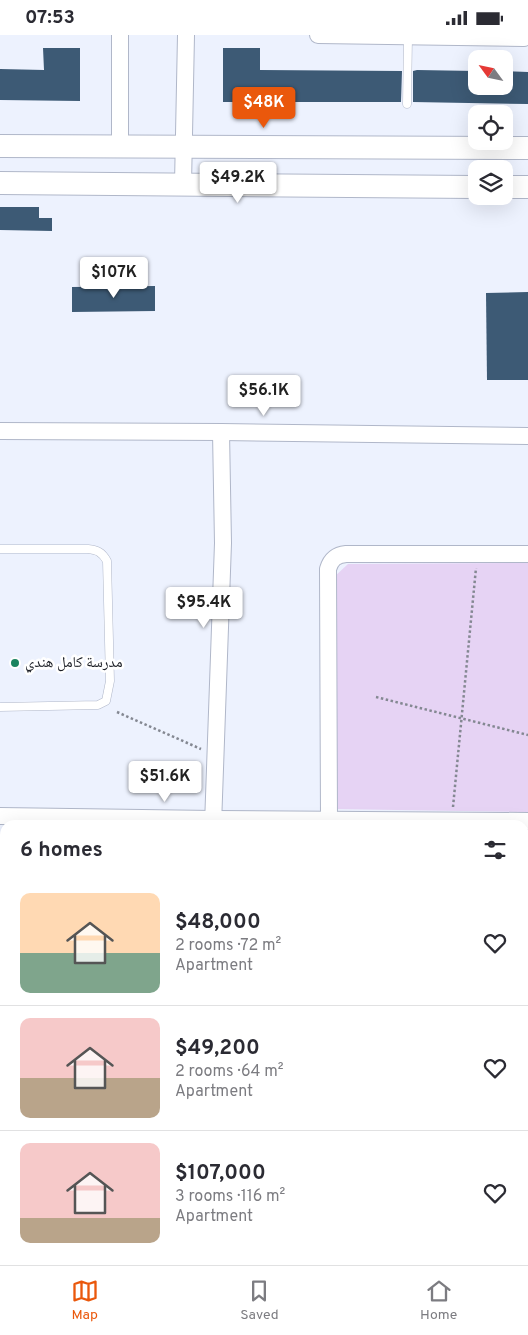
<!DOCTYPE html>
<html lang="en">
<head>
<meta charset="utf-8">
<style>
	:root { --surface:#fff; --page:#f2f2f3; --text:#2b2b33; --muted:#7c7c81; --line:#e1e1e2; --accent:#ea580c }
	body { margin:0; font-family:Overpass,"Noto Naskh Arabic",sans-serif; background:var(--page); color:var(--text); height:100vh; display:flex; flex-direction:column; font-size:19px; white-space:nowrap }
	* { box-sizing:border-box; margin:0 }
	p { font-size:16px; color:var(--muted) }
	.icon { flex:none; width:28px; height:28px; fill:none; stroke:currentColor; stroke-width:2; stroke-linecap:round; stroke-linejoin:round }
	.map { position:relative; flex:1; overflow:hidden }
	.drawer { position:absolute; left:0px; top:785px; width:529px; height:445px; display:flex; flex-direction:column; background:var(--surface); border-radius:15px 15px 0 0; box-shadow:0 5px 20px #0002 }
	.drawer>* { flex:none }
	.needle { width:32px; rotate:303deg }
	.controls { position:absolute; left:468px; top:15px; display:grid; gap:10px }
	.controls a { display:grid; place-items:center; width:45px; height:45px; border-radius:10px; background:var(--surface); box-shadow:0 5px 20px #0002; font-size:25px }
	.price { position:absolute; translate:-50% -42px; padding:0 11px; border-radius:5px; background:#fff; color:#222; font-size:16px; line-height:32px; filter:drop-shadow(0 1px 2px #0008) }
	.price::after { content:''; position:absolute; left:50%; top:30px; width:15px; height:11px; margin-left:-8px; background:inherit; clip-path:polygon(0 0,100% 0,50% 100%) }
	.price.selected { background:var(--accent); color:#fff }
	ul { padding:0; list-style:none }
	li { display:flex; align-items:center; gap:15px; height:125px; padding:0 20px }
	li+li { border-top:1px solid var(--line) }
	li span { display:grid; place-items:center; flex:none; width:140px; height:100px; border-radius:10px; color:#555 }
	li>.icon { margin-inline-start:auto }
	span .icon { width:60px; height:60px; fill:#fffc; stroke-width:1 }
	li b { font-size:21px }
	h2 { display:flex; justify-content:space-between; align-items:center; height:60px; padding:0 20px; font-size:21px }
	.status { display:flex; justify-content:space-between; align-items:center; height:35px; padding:0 25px; background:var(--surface); direction:ltr }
	.status svg { height:14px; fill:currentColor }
	.tab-bar { display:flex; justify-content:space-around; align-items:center; height:70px; border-top:1px solid var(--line); background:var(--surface); font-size:14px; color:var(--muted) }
	.tab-bar a { display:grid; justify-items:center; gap:2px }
	.tab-bar .selected { color:var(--accent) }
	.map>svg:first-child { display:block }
	.green { fill:#e6d3f4 }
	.building { fill:#3d5a75 }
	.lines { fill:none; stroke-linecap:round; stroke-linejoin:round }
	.service-casing { stroke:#b0b7c9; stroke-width:9 }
	.minor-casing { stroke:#b0b7c9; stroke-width:18 }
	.secondary-casing { stroke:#b0b7c9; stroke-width:24 }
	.path { stroke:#848892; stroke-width:2.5; stroke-dasharray:2.5 2.5; stroke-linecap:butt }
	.service { stroke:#fff; stroke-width:8 }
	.minor { stroke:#fff; stroke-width:16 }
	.secondary { stroke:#fff; stroke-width:22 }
	.poi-dot { fill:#1b845f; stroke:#fff; stroke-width:2 }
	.labels { text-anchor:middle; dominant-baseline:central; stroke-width:5; stroke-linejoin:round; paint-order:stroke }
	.poi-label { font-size:15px; fill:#1b1e25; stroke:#fff; text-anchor:start }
</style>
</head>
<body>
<div class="status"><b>07:53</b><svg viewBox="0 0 49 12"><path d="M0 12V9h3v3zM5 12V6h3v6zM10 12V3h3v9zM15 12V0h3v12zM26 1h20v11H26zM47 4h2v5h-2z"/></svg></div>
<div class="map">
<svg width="528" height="1230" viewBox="0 0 528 1230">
	<rect width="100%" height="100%" fill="#edf2fe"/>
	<path class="green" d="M528,528v249l-195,-3v-231l15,-14z"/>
	<g class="building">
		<path d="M43,13h37v53l-80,-1v-31l44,1z"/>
		<path d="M223,13h37v22l142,1 -1,31h-178z"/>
		<path d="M417,35l59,1v15h28v-15l24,1v32l-115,-2v-31z"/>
		<path d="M0,172h39v11h13v13l-52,-1z"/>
		<path d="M155,251v25l-83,1v-25z"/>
		<path d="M528,257v88h-41l-1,-87z"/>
	</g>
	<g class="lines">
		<g class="service-casing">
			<g id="service">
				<path d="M407,69l1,-68"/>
				<path d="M0,514h88c9,1 14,3 19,12l3,120 -4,20 -8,4 -98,2"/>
			</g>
		</g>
		<g class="minor-casing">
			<g id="minor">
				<path d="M318,0l206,3 3,-3"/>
				<path d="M120,112v-112"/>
				<path d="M183,149l3,-149"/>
				<path d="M0,396l221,1 307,4"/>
				<path d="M0,781l213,3 315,2"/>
				<path d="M329,785l-1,-251c3,-10 8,-14 18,-15h182"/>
				<path d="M213,790l10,-282 -2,-111"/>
				<path d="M524,895h4"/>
				<path d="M0,900h5"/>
				<path d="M0,1102h5"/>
				<path d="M524,1186l4,-1"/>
				<path d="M380,1230l17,-5"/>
			</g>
		</g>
		<g class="secondary-casing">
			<g id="secondary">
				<path d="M0,111l528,2"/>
				<path d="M0,148l476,4"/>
				<path d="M504,152h24"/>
			</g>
		</g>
		<g class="path">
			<path d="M376,662l152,38"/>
			<path d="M117,677l84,37"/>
			<path d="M453,772l23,-239"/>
		</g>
		<use href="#service" class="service"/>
		<use href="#minor" class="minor"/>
		<use href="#secondary" class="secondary"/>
	</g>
	<circle class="poi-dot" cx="15" cy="628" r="5"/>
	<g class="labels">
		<g class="poi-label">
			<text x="25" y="628">مدرسة كامل هندي</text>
		</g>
	</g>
</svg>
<div class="controls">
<a><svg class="needle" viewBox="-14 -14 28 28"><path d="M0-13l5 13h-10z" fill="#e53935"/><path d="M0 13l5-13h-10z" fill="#7c7c81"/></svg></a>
<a><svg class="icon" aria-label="locate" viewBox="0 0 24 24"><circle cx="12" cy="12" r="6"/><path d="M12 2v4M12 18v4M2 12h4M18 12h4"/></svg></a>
<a><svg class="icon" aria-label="layers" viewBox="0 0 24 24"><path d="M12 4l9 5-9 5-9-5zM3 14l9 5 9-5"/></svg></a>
</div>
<b class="price selected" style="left:264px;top:94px">$48K</b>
<b class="price" style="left:238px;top:169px">$49.2K</b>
<b class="price" style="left:114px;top:264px">$107K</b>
<b class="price" style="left:264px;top:382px">$56.1K</b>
<b class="price" style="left:204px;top:594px">$95.4K</b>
<b class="price" style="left:165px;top:768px">$51.6K</b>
<section class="drawer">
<h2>6 homes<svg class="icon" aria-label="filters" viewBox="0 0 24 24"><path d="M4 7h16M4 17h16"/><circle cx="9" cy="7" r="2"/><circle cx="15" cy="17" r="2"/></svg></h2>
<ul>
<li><span style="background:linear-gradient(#ffd9b3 60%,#7fa58c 0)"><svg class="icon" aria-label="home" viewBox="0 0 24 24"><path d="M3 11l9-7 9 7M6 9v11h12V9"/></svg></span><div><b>$48,000</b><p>2 rooms · 72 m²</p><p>Apartment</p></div><svg class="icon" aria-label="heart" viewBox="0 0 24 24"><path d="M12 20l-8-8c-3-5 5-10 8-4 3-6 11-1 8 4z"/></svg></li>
<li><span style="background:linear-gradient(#f6c9c9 60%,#b9a48a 0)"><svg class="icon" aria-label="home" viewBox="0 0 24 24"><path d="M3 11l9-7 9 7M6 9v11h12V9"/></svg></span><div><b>$49,200</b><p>2 rooms · 64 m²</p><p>Apartment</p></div><svg class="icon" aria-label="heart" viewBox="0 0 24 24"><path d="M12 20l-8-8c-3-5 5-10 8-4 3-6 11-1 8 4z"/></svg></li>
<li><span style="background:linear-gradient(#f6c9c9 75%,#b9a48a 0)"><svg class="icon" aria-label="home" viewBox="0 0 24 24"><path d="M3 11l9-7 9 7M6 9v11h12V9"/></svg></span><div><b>$107,000</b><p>3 rooms · 116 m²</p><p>Apartment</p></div><svg class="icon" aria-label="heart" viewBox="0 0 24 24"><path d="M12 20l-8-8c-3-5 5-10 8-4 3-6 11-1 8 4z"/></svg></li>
</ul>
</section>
</div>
<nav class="tab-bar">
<a class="selected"><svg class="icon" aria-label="map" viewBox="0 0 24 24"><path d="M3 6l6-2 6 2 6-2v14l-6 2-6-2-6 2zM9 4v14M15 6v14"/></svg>Map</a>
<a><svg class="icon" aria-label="saved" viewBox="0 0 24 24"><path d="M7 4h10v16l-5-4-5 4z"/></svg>Saved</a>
<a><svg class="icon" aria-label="home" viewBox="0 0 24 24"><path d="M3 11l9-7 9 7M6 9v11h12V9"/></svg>Home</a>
</nav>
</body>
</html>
